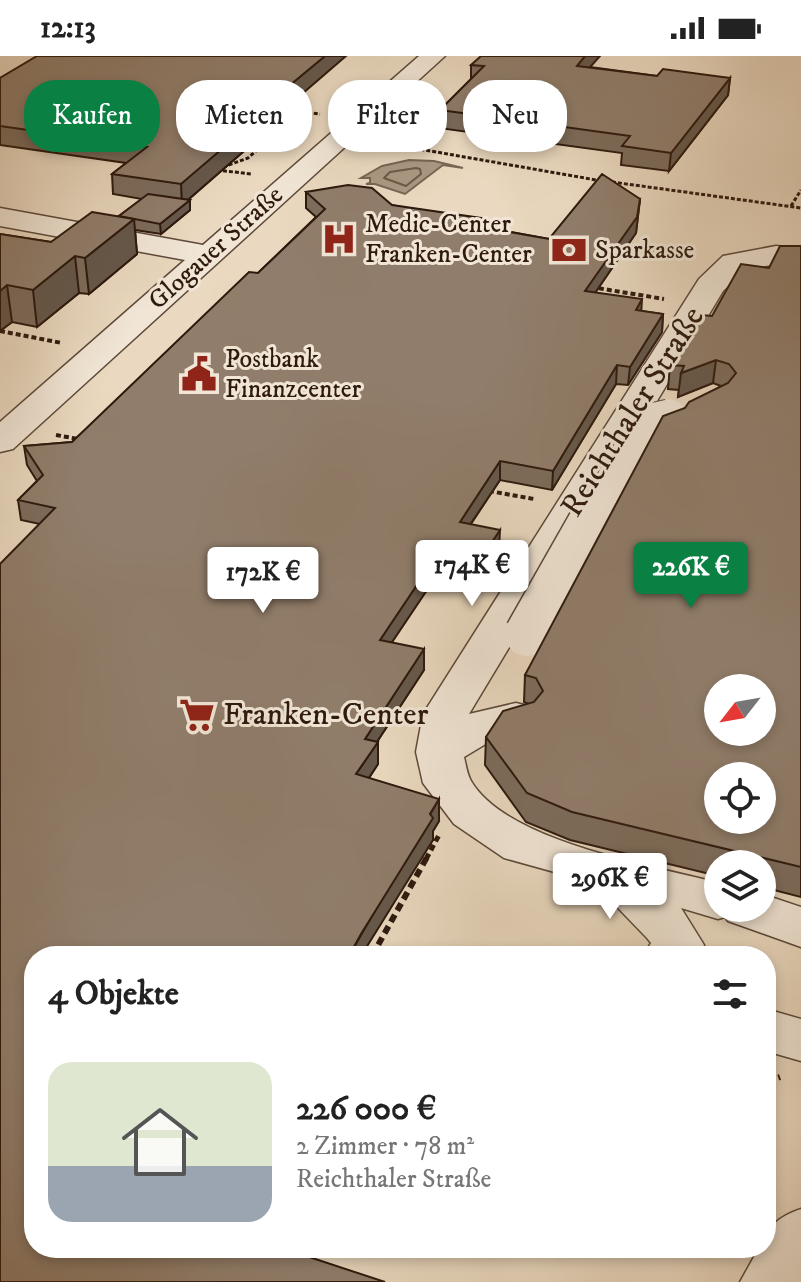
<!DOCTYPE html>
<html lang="de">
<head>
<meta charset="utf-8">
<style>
	:root { --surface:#fff; --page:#f2f2f2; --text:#222; --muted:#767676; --line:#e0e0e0; --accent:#0b8043 }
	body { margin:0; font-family:"IM FELL DW Pica",serif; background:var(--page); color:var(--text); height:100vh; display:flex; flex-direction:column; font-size:30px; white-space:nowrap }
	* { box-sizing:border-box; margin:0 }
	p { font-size:26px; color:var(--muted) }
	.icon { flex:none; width:44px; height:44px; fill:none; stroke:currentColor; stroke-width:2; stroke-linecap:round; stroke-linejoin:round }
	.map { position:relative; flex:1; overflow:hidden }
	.drawer { position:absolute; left:24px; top:890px; width:752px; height:312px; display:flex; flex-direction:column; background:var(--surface); border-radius:32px; box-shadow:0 4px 12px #0003 }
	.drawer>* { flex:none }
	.guide { position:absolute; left:24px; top:24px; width:754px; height:72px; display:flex; gap:16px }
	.needle { width:52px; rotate:239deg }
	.buttons { position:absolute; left:704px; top:618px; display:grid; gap:16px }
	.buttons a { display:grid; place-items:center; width:72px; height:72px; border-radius:50%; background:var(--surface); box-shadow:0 4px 12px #0003; font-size:40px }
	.price { position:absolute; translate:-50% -68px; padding:0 18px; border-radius:8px; background:#fff; color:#222; font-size:26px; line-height:52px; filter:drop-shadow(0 2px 4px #0008) }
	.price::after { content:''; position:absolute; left:50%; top:48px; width:24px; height:18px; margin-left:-12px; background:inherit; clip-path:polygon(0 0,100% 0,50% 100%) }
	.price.current { background:var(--accent); color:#fff }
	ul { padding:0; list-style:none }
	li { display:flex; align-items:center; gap:24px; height:200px; padding:0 24px }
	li+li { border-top:2px solid var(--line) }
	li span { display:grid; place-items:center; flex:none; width:224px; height:160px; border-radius:24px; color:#555 }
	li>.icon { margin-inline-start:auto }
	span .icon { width:96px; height:96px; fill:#fffc; stroke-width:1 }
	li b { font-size:34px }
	h2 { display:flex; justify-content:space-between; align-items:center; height:96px; padding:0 24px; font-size:34px }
	.pill { padding:0 28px; border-radius:32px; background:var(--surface); box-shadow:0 4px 12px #0003; font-size:28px; line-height:72px }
	.pill.current { background:var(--accent); color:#fff }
	.status { display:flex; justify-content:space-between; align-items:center; height:56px; padding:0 40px; background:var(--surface); direction:ltr }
	.status svg { height:22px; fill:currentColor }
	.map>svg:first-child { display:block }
	.water { fill:#aa9883; stroke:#786554; stroke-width:2 }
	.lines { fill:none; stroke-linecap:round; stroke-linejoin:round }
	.shore { stroke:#6c5848; stroke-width:2 }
	.minor-casing { stroke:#5d493a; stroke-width:3 }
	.path-far3 { stroke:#2e190e; stroke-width:3; stroke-dasharray:4 2; stroke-linecap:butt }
	.path-far2 { stroke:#2e190e; stroke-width:4; stroke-dasharray:5 3; stroke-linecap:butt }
	.path-far1 { stroke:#2e190e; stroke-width:5; stroke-dasharray:6 4; stroke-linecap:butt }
	.path { stroke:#2e190e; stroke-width:6; stroke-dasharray:8 5; stroke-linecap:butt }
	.minor { fill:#f1e6d6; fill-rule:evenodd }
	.minor-bridge-far1-casing { stroke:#5d493a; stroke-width:37; stroke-linecap:butt }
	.minor-bridge-casing { stroke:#5d493a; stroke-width:47; stroke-linecap:butt }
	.minor-bridge-far1 { stroke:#f1e6d6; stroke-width:35 }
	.minor-bridge { stroke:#f1e6d6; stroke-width:44 }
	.wall { fill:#7c6c5c; stroke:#2e190e; stroke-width:2 }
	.shaded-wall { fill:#65584b; stroke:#2e190e; stroke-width:2 }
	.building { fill:#907d6b; stroke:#2e190e; stroke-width:2; fill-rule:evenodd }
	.labels { text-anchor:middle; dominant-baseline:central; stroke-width:6; stroke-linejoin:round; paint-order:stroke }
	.far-poi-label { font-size:26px; fill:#2e190e; stroke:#f1e6d6; text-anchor:start }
	.far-street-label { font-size:26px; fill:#2e190e; stroke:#f1e6d6 }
	.street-label { font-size:32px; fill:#2e190e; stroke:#f1e6d6 }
	.poi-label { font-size:32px; fill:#2e190e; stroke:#f1e6d6; text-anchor:start }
</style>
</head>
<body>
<div class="status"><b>12:13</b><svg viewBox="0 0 49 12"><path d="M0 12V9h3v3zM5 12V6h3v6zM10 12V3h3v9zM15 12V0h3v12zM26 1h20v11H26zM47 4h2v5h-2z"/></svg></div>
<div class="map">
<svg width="801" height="1226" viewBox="0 0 801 1226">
	<rect width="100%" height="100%" fill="#ead9c0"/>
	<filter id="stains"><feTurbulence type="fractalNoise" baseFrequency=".0025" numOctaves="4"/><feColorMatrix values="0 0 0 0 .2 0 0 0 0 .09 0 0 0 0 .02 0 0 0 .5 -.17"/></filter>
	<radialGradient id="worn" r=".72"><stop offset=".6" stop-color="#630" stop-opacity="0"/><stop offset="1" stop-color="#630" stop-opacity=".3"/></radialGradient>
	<path class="water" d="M409,104l25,1 29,7 -20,-3 -38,29 -30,-10h-9l4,-1v-5h-9l21,-12z"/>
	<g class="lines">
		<path class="shore" d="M416,112l4,1 1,5 -15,12 -22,-8 6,-6z"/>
		<g class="minor-casing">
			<g id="minor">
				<path d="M419,0h26l-432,393 -13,3v-30l185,-162 -185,-34v-18l203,37z"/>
				<path d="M776,190l25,3v18c-38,-4 -51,-3 -78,24l-254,423 47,-11 16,4 7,10 -7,10 -33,9 -35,21c2,8 3,17 7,24 36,61 181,84 247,102v25h44v-14l39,13v40l-73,-26 -3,-4 -7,2 -37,-11 23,37 -6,11h-55l8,-13 -4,-5 -53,-55 -90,-25 -50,-34 -31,-41 -7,-31 7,-38 276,-435 24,-23z"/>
				<path d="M766,953l35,10v42l-35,-10z"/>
				<path d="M801,1153v73h-61l19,-34h7c0,-23 15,-32 35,-39z"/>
			</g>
		</g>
		<g class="path-far3">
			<path d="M278,53l42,5"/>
			<path d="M379,86l223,39"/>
			<path d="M223,111l25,-9 9,-8"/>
			<path d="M217,114l34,4"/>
			<path d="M612,126l189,26"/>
			<path d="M791,150l10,-16"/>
			<path d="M626,191l65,10"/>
		</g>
		<g class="path-far2">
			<path d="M591,231l73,12"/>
			<path d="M0,275l62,12"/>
			<path d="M56,379l22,4"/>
			<path d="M489,435l45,8"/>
		</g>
		<path class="path-far1" d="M426,803l13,-24"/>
		<g class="path">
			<path d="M372,900l55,-99"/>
			<path d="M766,1026l14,-5"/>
		</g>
		<use href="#minor" class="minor"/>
		<g class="minor-bridge-far1-casing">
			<path id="minor-bridge-far1" d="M589,469l58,-103 22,-5"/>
		</g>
		<g class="minor-bridge-casing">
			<path id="minor-bridge" d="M527,578l63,-111"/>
		</g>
		<use href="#minor-bridge-far1" class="minor-bridge-far1"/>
		<use href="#minor-bridge" class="minor-bridge"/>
	</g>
	<g class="wall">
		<path d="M471,9l119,2 67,9 73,2 -2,17 -59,76 -48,-6 1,-12 -183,-25 1,-18 31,-31z"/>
		<path d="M0,22l244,66v7l-56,49 2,10 -29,24 -26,-4 2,24 -48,40 -10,-1 -42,34 -25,-5 -12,9v-97l51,8 68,-26 23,-17 -29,-5 -1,-20 14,-11 -126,-18z"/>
		<path d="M306,136l86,13 107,25 50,9 91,-40 -4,34 -41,60 46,18 22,3 -1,18 -34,53 -12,-1 -64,106 -52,-10 -29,44 28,25 -21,34 -41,-8 -45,67 32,28 -47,72 1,22 -9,14 70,43 -6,10v9l-433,442 40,-758 -19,-4 -3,-20 19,-19 -10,-16 -3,-19 48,-4 186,-169 58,-56 -10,-9z"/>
		<path d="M801,190v651l-39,-10v-23h-44v12l-148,-36 -44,-18 -41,-57 1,-28 43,-33 -5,-2 1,-27 160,-267 36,-22 -8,-3 -35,14 1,-7 -11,-1 2,-24 42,-49 57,-48z"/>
	</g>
	<g class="shaded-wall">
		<path d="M325,0h21l-102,88v7l-62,54 -1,-21 55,-54z"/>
		<path d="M585,0h15l-24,27 1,-17z"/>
		<path d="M730,22l-2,17 -59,76 2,-18z"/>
		<path d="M640,143l-4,34 -52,76 1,-18z"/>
		<path d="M190,144v10l-29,24 -1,-10z"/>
		<path d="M134,163l3,35 -48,40 -4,-36z"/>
		<path d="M75,200l4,37 -42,34 -4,-37z"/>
		<path d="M7,229l5,37 -12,9v-40z"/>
		<path d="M642,243l-1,17 -5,-6z"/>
		<path d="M663,258l-1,18 -34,53 2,-18z"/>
		<path d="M716,304l-3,23 -35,14 3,-24z"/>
		<path d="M617,309l-1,19 -64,106 1,-19z"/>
		<path d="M500,405v19l-41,61 1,-19z"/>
		<path d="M500,474l-1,19 -21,34v-20z"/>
		<path d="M437,499v20l-57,85v-20z"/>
		<path d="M424,593v21l-59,90v-21z"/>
		<path d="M378,686v22l-21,32 -1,-22z"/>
		<path d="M439,743v22l-6,10v9l-72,116h-12z"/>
	</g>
	<g class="building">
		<path d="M37,0h288l-89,74 7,1 -62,53 -69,-10 35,-27 -147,-21v-48z"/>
		<path d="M481,0h104l-8,10 80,10 6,-7 67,9 -59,75 -49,-7 8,-10 -190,-26 44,-44 -13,-1z"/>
		<path d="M602,118l38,25 -3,18 -52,74 57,8 -6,11 27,4 -33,53 -13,-2 -64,106 -53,-10 -40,61 40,8 -22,33 -41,-8 -57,85 44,9 -59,90 13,3 -22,32 83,25 -9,15 3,4 -72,116 -12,22h-315v292h248l103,34h-385v-718l55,-56 -37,-8 25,-25 -19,-29 48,-4 177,-170 9,1 67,-64 -19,-17 42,-7 24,3 20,17 96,14 11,11 50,9z"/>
		<path d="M148,138l42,6 -30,24 -41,-8z"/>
		<path d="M92,156l42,7 -49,39 -10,-2 -42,34 -26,-5 -7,6v-57l51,8z"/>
		<path d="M780,190h21v621l-229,-55 -45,-19 -41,-56 17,-26 31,-9 9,-11 -7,-13 -11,-3 138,-259 22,-8 4,-6 39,-19 8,-10 -7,-9 -13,-4 -35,13 3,-7 -14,-1 31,-50 11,1 29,-52 28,4zM718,632h44v44h-44zM718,720h44v44h-44z"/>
	</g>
	<defs>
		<g id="hospital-bare" transform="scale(2.76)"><path d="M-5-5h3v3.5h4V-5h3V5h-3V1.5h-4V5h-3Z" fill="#8f2418" stroke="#f1e6d6" stroke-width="2.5" paint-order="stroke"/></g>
		<g id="bank-bare" transform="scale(2.76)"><path d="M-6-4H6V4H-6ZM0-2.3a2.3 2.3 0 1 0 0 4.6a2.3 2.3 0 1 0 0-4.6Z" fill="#8f2418" stroke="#f1e6d6" stroke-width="2.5" paint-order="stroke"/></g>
		<g id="civic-bare" transform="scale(2.76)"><path d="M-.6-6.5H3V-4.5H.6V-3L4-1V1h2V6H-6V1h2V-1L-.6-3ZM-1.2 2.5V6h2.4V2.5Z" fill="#8f2418" stroke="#f1e6d6" stroke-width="2.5" paint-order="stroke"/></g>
		<g id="supermarket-bare" transform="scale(2.76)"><path d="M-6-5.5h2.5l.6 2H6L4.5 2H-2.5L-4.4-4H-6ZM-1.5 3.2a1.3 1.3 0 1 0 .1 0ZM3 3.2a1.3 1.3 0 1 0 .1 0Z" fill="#8f2418" stroke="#f1e6d6" stroke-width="2.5" paint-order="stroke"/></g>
	</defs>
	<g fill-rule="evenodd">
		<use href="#hospital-bare" x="339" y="183"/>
		<use href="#bank-bare" x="569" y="194"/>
		<use href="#civic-bare" x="199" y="318"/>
		<use href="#supermarket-bare" x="197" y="659"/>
	</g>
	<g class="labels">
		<g class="far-poi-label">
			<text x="365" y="168">Medic-Center<tspan x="365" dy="30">Franken-Center</tspan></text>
			<text x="595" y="194">Sparkasse</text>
			<text x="225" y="303">Postbank<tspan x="225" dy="30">Finanzcenter</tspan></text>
		</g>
		<g class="far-street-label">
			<text transform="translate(216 192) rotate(-42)">Glogauer Straße</text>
		</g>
		<g class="street-label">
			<text transform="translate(633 356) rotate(-58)">Reichthaler Straße</text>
		</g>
		<g class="poi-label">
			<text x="223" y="659">Franken-Center</text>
		</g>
	</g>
	<rect width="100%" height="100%" filter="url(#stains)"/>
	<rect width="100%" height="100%" fill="url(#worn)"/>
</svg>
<div class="buttons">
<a><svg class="needle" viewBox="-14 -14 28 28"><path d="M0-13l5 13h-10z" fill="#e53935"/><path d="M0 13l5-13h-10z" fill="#767676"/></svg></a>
<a><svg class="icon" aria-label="locate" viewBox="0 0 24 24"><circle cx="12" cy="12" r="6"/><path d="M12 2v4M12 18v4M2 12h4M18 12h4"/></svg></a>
<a><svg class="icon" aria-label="layers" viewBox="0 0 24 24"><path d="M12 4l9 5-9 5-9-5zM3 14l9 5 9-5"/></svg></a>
</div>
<b class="price" style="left:472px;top:552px">174K €</b>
<b class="price current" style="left:691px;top:554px">226K €</b>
<b class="price" style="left:263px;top:559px">172K €</b>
<b class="price" style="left:610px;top:865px">296K €</b>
<div class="guide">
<a class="pill current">Kaufen</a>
<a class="pill">Mieten</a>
<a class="pill">Filter</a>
<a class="pill">Neu</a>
</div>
<section class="drawer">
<h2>4 Objekte<svg class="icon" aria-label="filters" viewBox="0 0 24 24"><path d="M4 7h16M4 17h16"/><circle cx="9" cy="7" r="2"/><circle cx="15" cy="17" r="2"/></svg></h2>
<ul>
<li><span style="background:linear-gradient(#dfe7d0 65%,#9aa5b1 0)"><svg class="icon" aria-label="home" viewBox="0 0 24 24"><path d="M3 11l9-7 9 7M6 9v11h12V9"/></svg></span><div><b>226 000 €</b><p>2 Zimmer · 78 m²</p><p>Reichthaler Straße</p></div></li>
</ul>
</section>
</div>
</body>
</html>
